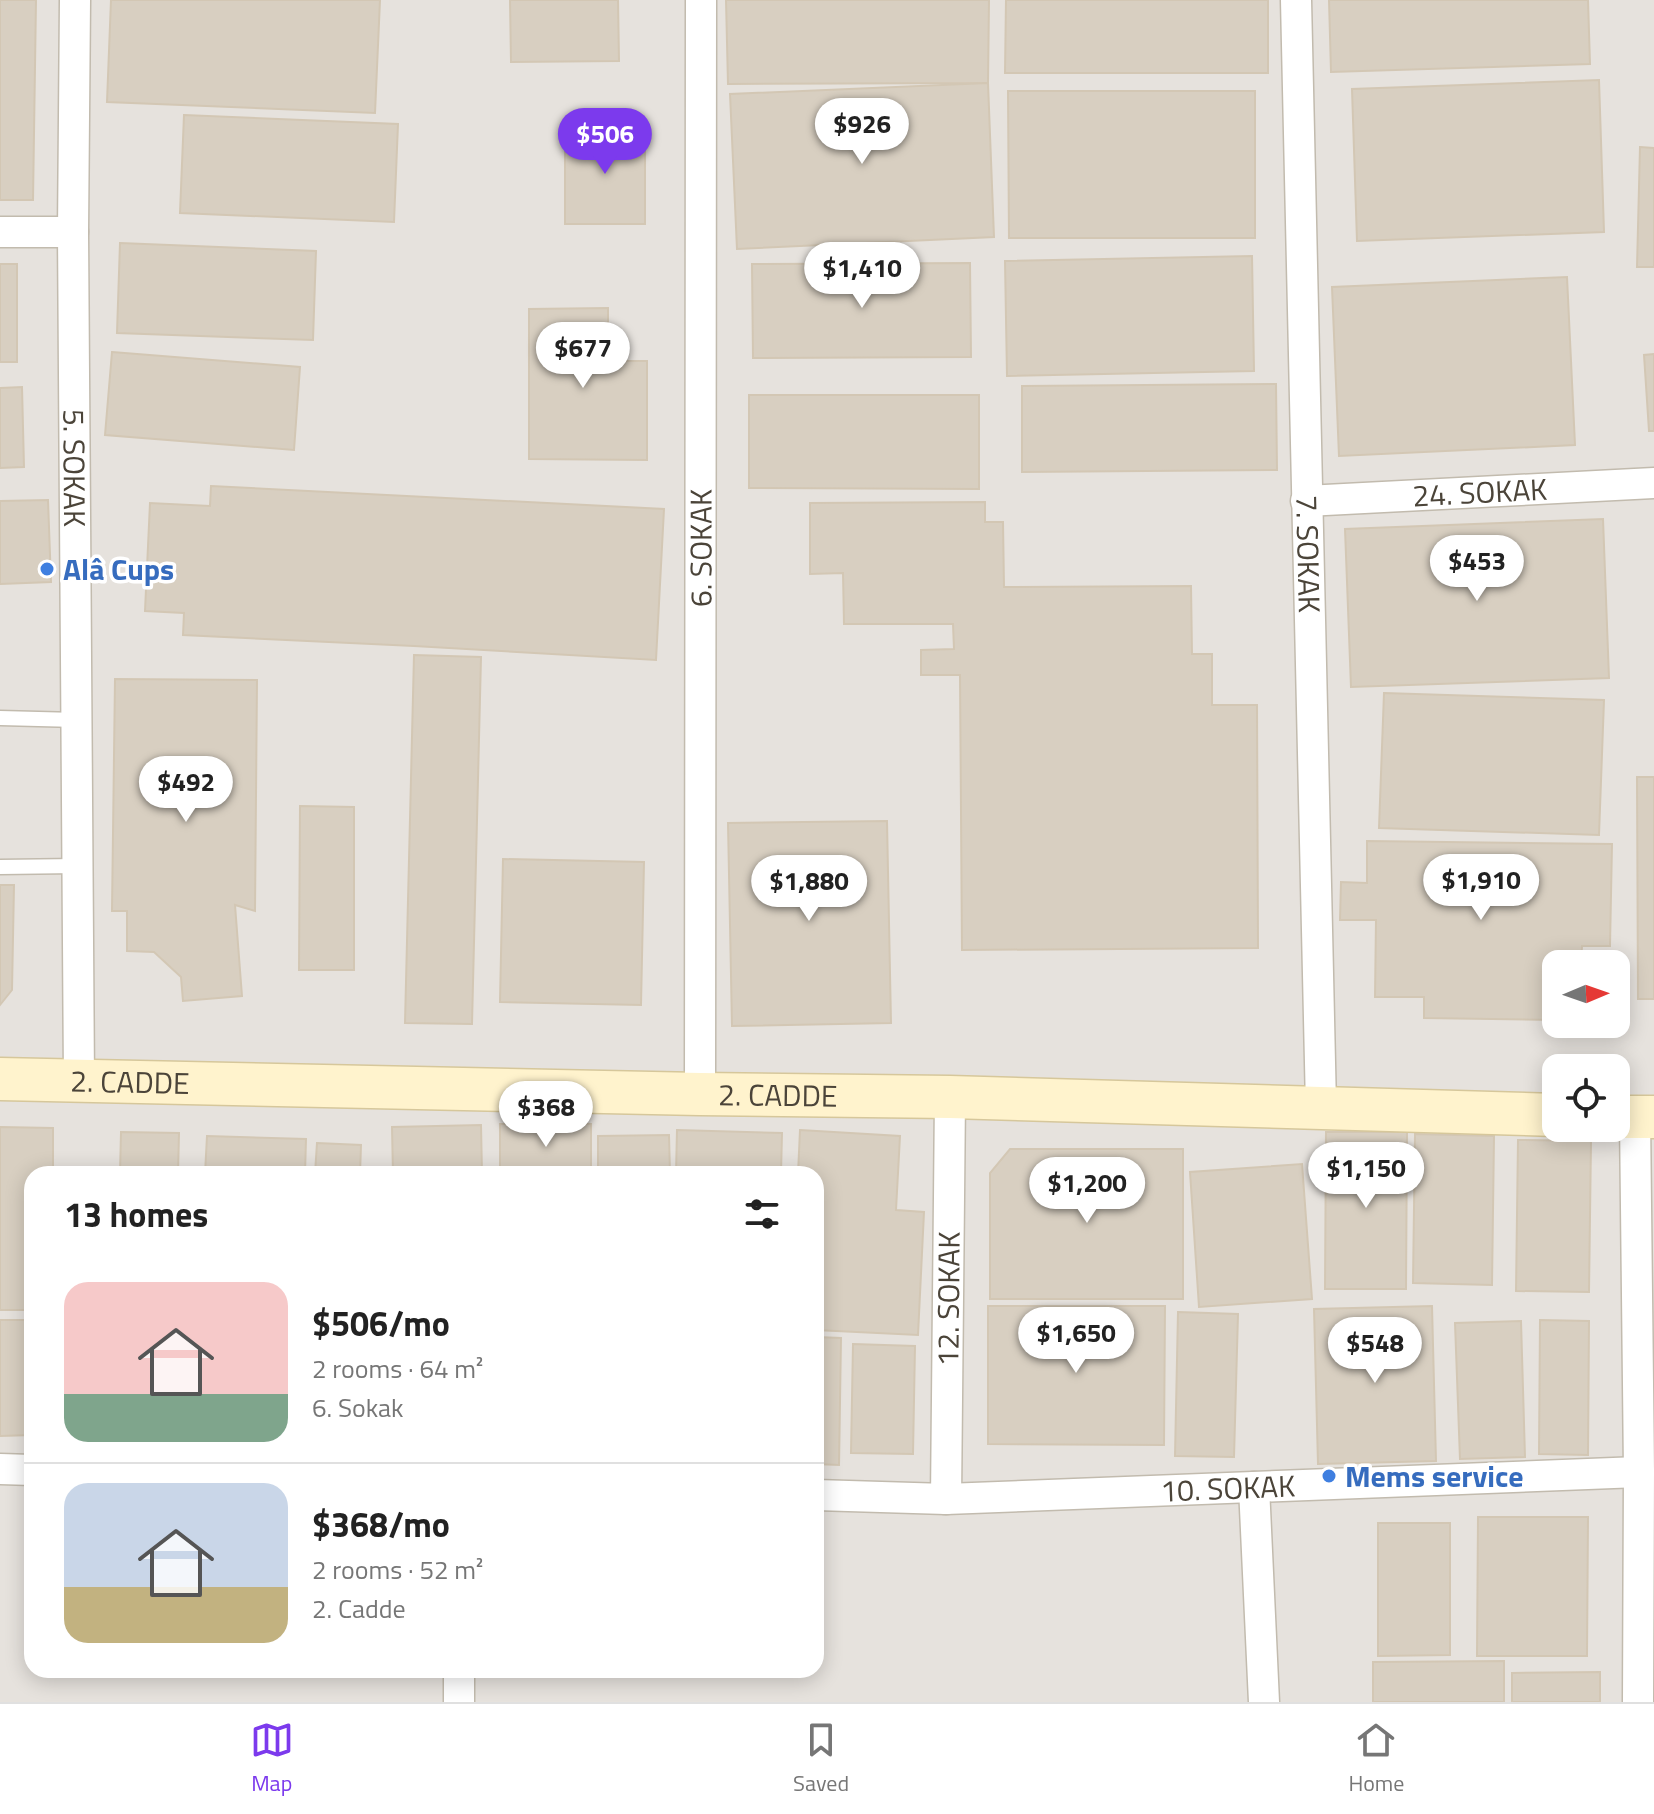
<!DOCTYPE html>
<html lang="en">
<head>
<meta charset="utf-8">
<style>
	:root { --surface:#fff; --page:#f2f2f2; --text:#222; --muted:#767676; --line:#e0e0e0; --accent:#7c3aed }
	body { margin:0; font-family:"Titillium Web",sans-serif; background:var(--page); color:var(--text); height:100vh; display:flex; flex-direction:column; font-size:30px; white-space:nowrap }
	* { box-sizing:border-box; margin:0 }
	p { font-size:26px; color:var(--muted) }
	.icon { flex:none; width:44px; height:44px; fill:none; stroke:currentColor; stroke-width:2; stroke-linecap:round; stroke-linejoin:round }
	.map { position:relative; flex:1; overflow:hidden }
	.sheet { position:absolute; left:24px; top:1166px; width:800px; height:512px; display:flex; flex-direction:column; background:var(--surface); border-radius:24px; box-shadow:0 4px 20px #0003 }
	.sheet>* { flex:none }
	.needle { width:52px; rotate:88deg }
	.tools { position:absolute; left:1542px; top:950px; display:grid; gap:16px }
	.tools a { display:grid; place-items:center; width:88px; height:88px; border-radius:16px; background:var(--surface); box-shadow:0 4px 20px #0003; font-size:40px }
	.price { position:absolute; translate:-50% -68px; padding:0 18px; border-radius:28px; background:#fff; color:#222; font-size:26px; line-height:52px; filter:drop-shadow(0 2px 4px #0008) }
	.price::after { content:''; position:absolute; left:50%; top:48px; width:24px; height:18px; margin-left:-12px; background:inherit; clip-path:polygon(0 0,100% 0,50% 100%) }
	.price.current { background:var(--accent); color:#fff }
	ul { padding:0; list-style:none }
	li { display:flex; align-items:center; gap:24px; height:200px; padding:0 40px }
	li+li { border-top:2px solid var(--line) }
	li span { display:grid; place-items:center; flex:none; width:224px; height:160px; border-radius:24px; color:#555 }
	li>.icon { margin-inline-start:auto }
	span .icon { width:96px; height:96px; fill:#fffc; stroke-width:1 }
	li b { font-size:34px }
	h2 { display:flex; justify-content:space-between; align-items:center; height:96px; padding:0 40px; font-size:34px }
	.tab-bar { display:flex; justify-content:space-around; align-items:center; height:112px; border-top:2px solid var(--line); background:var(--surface); font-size:22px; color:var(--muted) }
	.tab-bar a { display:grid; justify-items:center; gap:4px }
	.tab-bar .current { color:var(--accent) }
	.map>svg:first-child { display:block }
	.industrial { fill:#e6e2dd; fill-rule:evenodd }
	.building { fill:#d8cfc1; stroke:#d3c7b4; stroke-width:2 }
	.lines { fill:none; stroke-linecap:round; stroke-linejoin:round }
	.lane-casing { stroke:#c2bbae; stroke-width:17 }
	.street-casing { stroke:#c2bbae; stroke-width:33 }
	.secondary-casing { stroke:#d6c79b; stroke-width:45 }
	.lane { stroke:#fff; stroke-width:14 }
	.street { stroke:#fff; stroke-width:30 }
	.secondary { stroke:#fff3cd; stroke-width:42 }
	.shop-dot { fill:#3f7fe0; stroke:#fff; stroke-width:3 }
	.labels { text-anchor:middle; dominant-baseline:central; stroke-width:7; stroke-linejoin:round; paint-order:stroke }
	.street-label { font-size:30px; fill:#4b4439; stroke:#fff }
	.shop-label { font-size:30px; font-weight:bold; fill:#366cbe; stroke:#fff; text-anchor:start }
</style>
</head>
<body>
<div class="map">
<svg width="1654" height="1702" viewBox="0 0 1654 1702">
	<rect width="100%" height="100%" fill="#f6f3ec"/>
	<path class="industrial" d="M0,0h1654v1702h-1654zM1556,964h60v60h-60zM1556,1068h60v60h-60zM32,1174h784v496h-784z"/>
	<g class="building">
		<path d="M0,0h36l-3,200h-33z"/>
		<path d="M111,0h269l-5,113 -268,-11z"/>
		<path d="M510,0h108l1,61 -108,1z"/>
		<path d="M726,0h263l-1,83 -260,1z"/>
		<path d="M1006,0h262v73h-263z"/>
		<path d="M1329,0h259l2,64 -259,8z"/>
		<path d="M1599,80l5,152 -247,9 -5,-152z"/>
		<path d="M988,83l6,154 -257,12 -7,-155z"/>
		<path d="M1008,91h247v147h-246z"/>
		<path d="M184,115l214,9 -4,98 -214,-9z"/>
		<rect x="565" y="127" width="80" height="97"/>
		<path d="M1640,147l14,1v119h-17z"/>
		<path d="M120,243l196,8 -3,89 -196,-7z"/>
		<path d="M1252,256l2,115 -247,5 -2,-115z"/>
		<path d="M970,263l1,94 -218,1 -1,-94z"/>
		<rect x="0" y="264" width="17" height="98"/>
		<path d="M1567,277l8,168 -236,11 -7,-169z"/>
		<path d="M608,308v53h39v99l-118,-1v-150z"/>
		<path d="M112,352l188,15 -6,83 -189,-15z"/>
		<path d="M1654,354v77h-5l-5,-76z"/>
		<path d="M1276,384l1,86 -255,2v-86z"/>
		<path d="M22,387l2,80 -24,1v-80z"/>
		<path d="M749,395h230v94l-230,-1z"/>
		<path d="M211,486l453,23 -8,151 -242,-14 -231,-11 1,-22 -39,-2 5,-108 60,3z"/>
		<path d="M48,500l3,82 -51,2v-83z"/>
		<path d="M985,502v20h18l1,65 187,-1 1,68h20v51h45l1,243 -296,2 -2,-275h-39v-25l33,-1 -1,-25h-109l-1,-51 -33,1v-71z"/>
		<path d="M1603,519l6,159 -258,9 -6,-158z"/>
		<path d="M414,655l67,2 -9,367 -67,-1z"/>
		<path d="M115,679l142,1 -2,231 -20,-6 7,91 -59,5 -2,-24 -27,-25 -27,-1v-40h-15z"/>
		<path d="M1384,693l220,7 -5,135 -220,-7z"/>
		<path d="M1637,777h17v222h-16z"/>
		<path d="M300,806l54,1v163h-55z"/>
		<path d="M887,821l4,202 -159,3 -4,-203z"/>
		<path d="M1367,841l245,3 -2,102h-28l-1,18h-25v56l-132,-2v-21h-49l1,-77h-36l1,-38 26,1z"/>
		<path d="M503,859l141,3 -3,143 -141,-3z"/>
		<path d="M0,885h14l-2,105 -12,15z"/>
		<rect x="500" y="1124" width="91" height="50"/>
		<path d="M481,1125l1,49h-89l-1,-47z"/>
		<path d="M0,1127l53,1v46h-21v136h-32z"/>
		<path d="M677,1130l105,3 -1,41h-105z"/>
		<path d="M800,1130l100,6 -4,74 28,2 -6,123 -102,-5v-156h-18z"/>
		<path d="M121,1132l58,1 -1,41h-58z"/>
		<path d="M1326,1132h81l-1,157h-81z"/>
		<path d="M1415,1134l79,2 -2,149 -79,-2z"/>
		<path d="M669,1135l1,39h-72v-38z"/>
		<path d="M207,1136l99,3 -1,35h-100z"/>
		<path d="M1518,1140l73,1 -2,151 -73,-1z"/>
		<path d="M317,1143l44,2 -1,29h-45z"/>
		<path d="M1010,1149h173v150h-193v-126z"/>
		<path d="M1302,1164l10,135 -113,8 -9,-135z"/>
		<path d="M988,1306h177l-1,139 -176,-1z"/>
		<path d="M1432,1306l4,155 -118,3 -4,-155z"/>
		<path d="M1178,1312l60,2 -4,143 -59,-1z"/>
		<path d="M0,1320h32v115l-32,1z"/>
		<path d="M1540,1320l49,1 -1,134 -49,-1z"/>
		<path d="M1521,1321l4,136 -65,2 -5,-136z"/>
		<path d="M816,1337l25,1 -2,127 -23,-1z"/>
		<path d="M853,1344l62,2 -2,108 -62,-1z"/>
		<path d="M1478,1517h110l-1,139h-110z"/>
		<path d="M1378,1523h72v132l-72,1z"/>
		<path d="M1504,1661v41h-131v-40z"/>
		<path d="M1600,1672v30h-88v-29z"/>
	</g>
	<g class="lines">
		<g class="lane-casing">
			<g id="lane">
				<path d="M0,718l77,2"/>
				<path d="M0,867l77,-1"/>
			</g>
		</g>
		<g class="street-casing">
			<g id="street">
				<path id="s1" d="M75,0l-2,232 6,850"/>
				<path id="s2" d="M1296,0l25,1107"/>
				<path d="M0,232h73"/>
				<path id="s3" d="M1306,501l348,-18"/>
				<path id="s4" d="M700,1094l1,-1094"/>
				<path d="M1635,1117l4,355 -1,230"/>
				<path d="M0,1469l32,1"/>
				<path d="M1254,1487l10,215"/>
				<path id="s5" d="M816,1495l130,4 693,-27"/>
				<path id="s6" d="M946,1499l4,-402"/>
				<path d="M459,1670v32"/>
			</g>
		</g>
		<g class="secondary-casing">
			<g id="secondary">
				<path id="s7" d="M0,1079l700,15 250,3 606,18"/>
				<path d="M1616,1117h38"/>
			</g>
		</g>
		<use href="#lane" class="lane"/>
		<use href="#street" class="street"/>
		<use href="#secondary" class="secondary"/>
	</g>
	<g class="shop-dot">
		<circle cx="47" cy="569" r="8"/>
		<circle cx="1329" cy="1476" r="8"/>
	</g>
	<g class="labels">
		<g class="street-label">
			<text stroke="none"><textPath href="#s1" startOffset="468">5. SOKAK</textPath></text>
			<text stroke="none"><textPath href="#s3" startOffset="174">24. SOKAK</textPath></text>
			<text stroke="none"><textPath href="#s4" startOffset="546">6. SOKAK</textPath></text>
			<text stroke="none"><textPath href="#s2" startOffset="554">7. SOKAK</textPath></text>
			<text stroke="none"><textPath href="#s7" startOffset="130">2. CADDE</textPath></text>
			<text stroke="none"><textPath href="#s7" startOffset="778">2. CADDE</textPath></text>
			<text stroke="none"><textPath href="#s6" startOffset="200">12. SOKAK</textPath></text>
			<text stroke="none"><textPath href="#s5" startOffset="412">10. SOKAK</textPath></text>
		</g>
		<g class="shop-label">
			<text x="63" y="569">Alâ Cups</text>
			<text x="1345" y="1476">Mems service</text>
		</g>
	</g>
</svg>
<div class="tools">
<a><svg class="needle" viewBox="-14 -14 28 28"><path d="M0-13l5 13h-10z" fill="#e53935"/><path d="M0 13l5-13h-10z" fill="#767676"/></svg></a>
<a><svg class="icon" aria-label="locate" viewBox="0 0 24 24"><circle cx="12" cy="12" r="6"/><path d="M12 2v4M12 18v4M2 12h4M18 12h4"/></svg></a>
</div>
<b class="price" style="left:862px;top:166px">$926</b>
<b class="price current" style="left:605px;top:176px">$506</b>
<b class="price" style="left:862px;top:310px">$1,410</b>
<b class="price" style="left:583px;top:390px">$677</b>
<b class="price" style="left:1477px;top:603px">$453</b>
<b class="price" style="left:186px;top:824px">$492</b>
<b class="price" style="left:1481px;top:922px">$1,910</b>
<b class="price" style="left:809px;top:923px">$1,880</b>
<b class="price" style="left:546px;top:1149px">$368</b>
<b class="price" style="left:1366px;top:1210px">$1,150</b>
<b class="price" style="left:1087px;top:1225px">$1,200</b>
<b class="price" style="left:1076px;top:1375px">$1,650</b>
<b class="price" style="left:1375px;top:1385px">$548</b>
<section class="sheet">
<h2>13 homes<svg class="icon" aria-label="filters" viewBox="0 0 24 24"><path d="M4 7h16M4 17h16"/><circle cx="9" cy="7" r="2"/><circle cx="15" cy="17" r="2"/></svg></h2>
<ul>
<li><span style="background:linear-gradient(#f6c9c9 70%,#7fa58c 0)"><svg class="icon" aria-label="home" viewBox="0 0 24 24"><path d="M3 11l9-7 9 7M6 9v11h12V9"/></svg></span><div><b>$506/mo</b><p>2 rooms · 64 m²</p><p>6. Sokak</p></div></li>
<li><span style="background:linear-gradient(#c9d6e8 65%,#c2b280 0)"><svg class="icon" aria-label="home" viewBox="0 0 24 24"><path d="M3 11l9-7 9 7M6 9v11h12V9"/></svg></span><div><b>$368/mo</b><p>2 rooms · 52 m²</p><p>2. Cadde</p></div></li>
</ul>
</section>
</div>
<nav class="tab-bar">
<a class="current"><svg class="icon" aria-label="map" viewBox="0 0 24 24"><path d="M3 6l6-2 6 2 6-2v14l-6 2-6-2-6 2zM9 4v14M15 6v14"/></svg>Map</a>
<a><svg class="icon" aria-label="saved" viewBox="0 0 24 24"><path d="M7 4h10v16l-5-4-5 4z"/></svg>Saved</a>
<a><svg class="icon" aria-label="home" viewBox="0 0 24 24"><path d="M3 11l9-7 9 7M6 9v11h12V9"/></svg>Home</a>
</nav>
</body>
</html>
